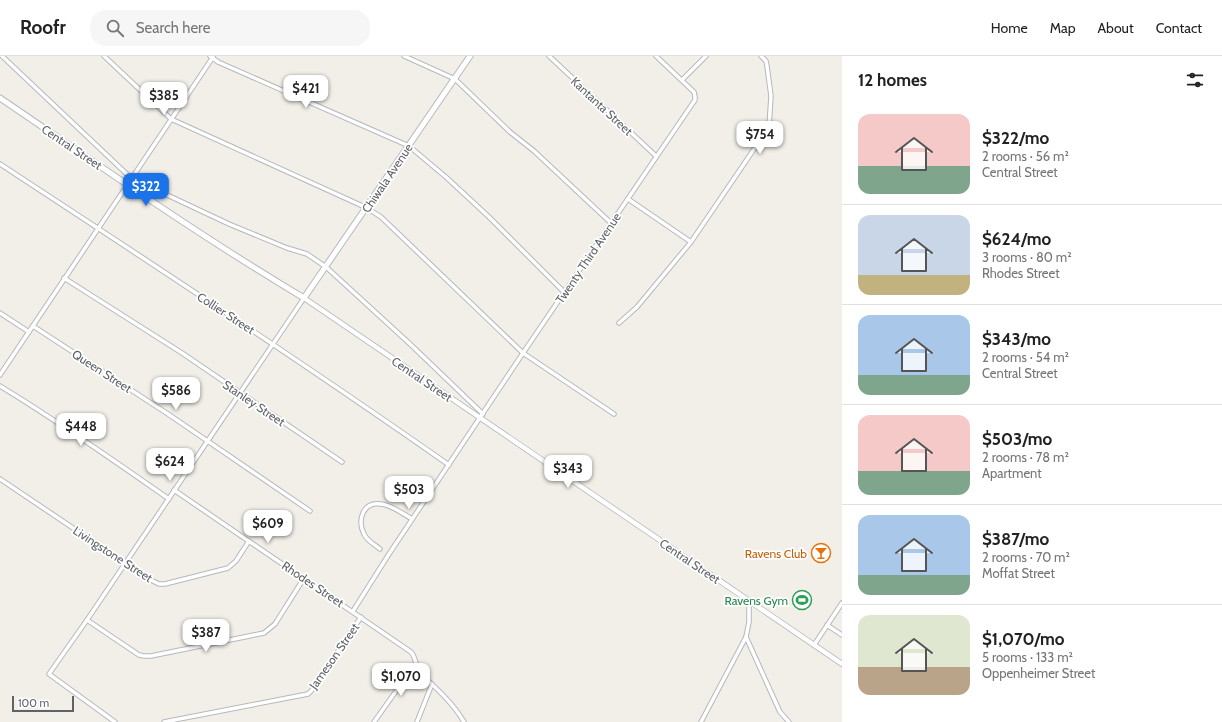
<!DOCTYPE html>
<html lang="en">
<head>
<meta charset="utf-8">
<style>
	:root { --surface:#fff; --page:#f6f6f6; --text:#222; --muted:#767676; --line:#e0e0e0; --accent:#1a73e8 }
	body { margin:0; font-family:Cabin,sans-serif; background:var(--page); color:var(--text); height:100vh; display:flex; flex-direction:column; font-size:15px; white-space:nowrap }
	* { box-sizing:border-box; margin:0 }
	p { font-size:13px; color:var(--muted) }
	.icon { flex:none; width:22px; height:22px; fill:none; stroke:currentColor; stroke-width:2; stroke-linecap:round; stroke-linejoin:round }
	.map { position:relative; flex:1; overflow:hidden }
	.drawer { display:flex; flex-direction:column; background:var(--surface); width:380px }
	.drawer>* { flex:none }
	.scale { position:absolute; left:12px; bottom:10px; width:62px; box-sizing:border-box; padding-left:4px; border:2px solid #5f6368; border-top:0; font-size:11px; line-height:14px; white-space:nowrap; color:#5f6368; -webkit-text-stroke:3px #fff; paint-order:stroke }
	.price { position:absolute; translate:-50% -34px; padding:0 9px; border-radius:8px; background:#fff; color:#222; font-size:13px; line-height:26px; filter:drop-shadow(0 1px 2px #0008) }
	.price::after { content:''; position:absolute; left:50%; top:24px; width:12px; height:9px; margin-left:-6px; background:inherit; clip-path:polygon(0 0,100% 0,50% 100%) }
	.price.active { background:var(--accent); color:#fff }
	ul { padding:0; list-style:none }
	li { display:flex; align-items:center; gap:12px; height:100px; padding:0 16px }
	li+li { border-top:1px solid var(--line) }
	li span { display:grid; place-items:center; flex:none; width:112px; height:80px; border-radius:12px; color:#555 }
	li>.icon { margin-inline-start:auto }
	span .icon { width:48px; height:48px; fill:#fffc; stroke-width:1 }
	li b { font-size:17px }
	h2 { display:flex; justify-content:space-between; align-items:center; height:48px; padding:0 16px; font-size:17px }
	header { display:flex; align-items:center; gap:24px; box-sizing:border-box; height:56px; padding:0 20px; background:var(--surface); border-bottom:1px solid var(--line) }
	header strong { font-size:19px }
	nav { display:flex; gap:22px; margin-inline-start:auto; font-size:14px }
	.search { width:280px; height:36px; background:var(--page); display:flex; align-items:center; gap:10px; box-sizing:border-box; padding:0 14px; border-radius:16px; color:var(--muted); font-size:15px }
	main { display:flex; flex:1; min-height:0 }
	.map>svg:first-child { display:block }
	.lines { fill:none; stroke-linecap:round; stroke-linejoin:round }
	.minor-casing { stroke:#b5b8bc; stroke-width:5.5 }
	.tertiary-casing { stroke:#b5b8bc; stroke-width:6 }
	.secondary-casing { stroke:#b6babf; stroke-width:7 }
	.minor { stroke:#fff; stroke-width:3.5 }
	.tertiary { stroke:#fff; stroke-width:4.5 }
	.secondary { stroke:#fff; stroke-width:5 }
	.labels { text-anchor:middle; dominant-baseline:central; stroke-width:3.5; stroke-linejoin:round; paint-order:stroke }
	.street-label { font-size:12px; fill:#5f6368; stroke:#fff }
	.food-label { font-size:12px; fill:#c56008; stroke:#fff; text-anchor:end }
	.leisure-label { font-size:12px; fill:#27864d; stroke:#fff; text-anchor:end }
</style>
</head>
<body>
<header>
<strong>Roofr</strong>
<div class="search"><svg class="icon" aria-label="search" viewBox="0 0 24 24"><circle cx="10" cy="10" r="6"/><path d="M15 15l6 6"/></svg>Search here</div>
<nav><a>Home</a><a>Map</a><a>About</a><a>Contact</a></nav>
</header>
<main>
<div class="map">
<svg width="842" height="666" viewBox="0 0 842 666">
	<rect width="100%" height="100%" fill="#f1efe8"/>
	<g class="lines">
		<g class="minor-casing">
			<g id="minor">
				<path d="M2,0l129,122 98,46 58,24 20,6 19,13 83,76 74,71"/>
				<path d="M104,0l67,63 196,89 14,9 142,136 91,61"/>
				<path d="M210,0l8,6 191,84 38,32 42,39 76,76"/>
				<path d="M404,0l51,23 55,53 24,19 77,72"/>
				<path d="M549,0l107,100"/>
				<path d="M682,24l24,-24"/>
				<path d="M0,108c151,99 302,198 449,301"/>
				<path d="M628,143l63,43"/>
				<path d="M64,222l118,75 160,109"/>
				<path d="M0,257l29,19"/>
				<path d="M619,267l18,-16 54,-65 78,-115 2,-31 -4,-30 -1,-5 -5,-5"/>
				<path d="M33,270l135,88 142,97"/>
				<path d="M0,319l213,-318"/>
				<path d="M0,330c58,35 113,74 169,113"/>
				<path d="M0,423l149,100 10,5h6l63,-16 8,-7 13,-20"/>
				<path d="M174,434l237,162c6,7 4,15 9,22 17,14 33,29 44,48"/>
				<path d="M380,493c-6,-5 -13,-8 -16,-15 -7,-14 -1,-33 17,-30 11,1 22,10 31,15"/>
				<path d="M353,555l36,-57 134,-201 172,-253v-3l-1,-5 -38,-36"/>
				<path d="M87,564l52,35 5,1h7l113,-23 11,-9 29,-46"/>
				<path d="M827,569l15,10"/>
				<path d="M746,581l34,75 9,10"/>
				<path d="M814,589l28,-42"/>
				<path d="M115,666l-66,-48 38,-54 217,-322"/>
				<path d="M164,666l144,-28 4,-4 49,-73"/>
				<path d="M374,666l42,-59"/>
				<path d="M417,666l15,-38"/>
				<path d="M701,666l45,-85 3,-15v-21"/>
			</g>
		</g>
		<g class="tertiary-casing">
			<path id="tertiary" d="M304,242l538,366"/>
		</g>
		<g class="secondary-casing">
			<path id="secondary" d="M0,42c100,68 200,138 304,200l166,-242"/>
		</g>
		<use href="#minor" class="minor"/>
		<use href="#tertiary" class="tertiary"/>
		<use href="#secondary" class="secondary"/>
	</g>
	<defs>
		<g id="bar-ring" transform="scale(1)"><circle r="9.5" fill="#fff" stroke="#e8710a" stroke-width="1.5"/><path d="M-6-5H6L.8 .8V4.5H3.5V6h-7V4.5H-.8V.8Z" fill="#e8710a"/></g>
		<g id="stadium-ring" transform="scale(1)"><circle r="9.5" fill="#fff" stroke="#2e9e5b" stroke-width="1.5"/><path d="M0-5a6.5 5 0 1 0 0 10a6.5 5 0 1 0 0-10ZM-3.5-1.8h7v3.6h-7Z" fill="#2e9e5b"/></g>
	</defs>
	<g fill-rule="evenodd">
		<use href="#bar-ring" x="821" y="497"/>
		<use href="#stadium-ring" x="802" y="544"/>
	</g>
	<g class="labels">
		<g class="street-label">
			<text transform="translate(602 50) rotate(43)">Kantanta Street</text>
			<text transform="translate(72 91) rotate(34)">Central Street</text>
			<text transform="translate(387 122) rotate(-56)">Chiwala Avenue</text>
			<text transform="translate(588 202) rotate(-56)">Twenty Third Avenue</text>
			<text transform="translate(226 257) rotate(33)">Collier Street</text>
			<text transform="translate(102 315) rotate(33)">Queen Street</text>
			<text transform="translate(422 323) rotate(34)">Central Street</text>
			<text transform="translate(254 347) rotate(34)">Stanley Street</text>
			<text transform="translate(113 498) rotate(33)">Livingstone Street</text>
			<text transform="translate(690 505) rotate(34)">Central Street</text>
			<text transform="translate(313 528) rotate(34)">Rhodes Street</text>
			<text transform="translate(334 600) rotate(-55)">Jameson Street</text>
		</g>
		<g class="food-label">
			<text x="807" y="497">Ravens Club</text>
		</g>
		<g class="leisure-label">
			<text x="788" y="544">Ravens Gym</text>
		</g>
	</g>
</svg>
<div class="scale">100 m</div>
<b class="price" style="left:306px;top:53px">$421</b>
<b class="price" style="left:164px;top:60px">$385</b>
<b class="price" style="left:760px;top:99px">$754</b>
<b class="price active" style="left:146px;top:151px">$322</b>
<b class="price" style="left:176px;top:355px">$586</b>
<b class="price" style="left:81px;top:391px">$448</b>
<b class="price" style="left:170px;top:426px">$624</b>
<b class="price" style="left:568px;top:433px">$343</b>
<b class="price" style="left:409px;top:454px">$503</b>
<b class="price" style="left:268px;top:488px">$609</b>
<b class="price" style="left:206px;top:597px">$387</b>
<b class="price" style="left:401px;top:641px">$1,070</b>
</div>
<section class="drawer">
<h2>12 homes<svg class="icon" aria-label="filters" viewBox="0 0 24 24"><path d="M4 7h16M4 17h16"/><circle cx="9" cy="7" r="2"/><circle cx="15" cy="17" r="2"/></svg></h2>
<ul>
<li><span style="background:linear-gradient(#f6c9c9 65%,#7fa58c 0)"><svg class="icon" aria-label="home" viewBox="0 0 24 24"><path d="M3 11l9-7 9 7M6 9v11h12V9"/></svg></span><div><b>$322/mo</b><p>2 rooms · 56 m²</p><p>Central Street</p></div></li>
<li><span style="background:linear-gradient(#c9d6e8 75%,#c2b280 0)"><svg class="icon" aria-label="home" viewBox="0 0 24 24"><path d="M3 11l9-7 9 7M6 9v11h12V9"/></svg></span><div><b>$624/mo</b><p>3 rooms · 80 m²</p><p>Rhodes Street</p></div></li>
<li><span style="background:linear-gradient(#a9c7e8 75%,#7fa58c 0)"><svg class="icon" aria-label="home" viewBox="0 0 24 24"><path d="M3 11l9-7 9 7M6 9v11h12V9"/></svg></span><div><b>$343/mo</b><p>2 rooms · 54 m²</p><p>Central Street</p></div></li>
<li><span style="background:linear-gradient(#f6c9c9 70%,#7fa58c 0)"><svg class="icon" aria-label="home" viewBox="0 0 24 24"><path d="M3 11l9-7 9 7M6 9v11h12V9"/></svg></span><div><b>$503/mo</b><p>2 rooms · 78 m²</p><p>Apartment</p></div></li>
<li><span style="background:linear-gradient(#a9c7e8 75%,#7fa58c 0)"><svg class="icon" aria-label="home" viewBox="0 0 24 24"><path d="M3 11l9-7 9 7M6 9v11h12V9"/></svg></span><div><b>$387/mo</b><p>2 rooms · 70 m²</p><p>Moffat Street</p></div></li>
<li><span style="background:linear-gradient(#dfe7d0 65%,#b9a48a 0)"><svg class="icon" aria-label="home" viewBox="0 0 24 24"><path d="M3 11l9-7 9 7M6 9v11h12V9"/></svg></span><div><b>$1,070/mo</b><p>5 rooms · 133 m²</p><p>Oppenheimer Street</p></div></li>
</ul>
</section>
</main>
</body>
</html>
